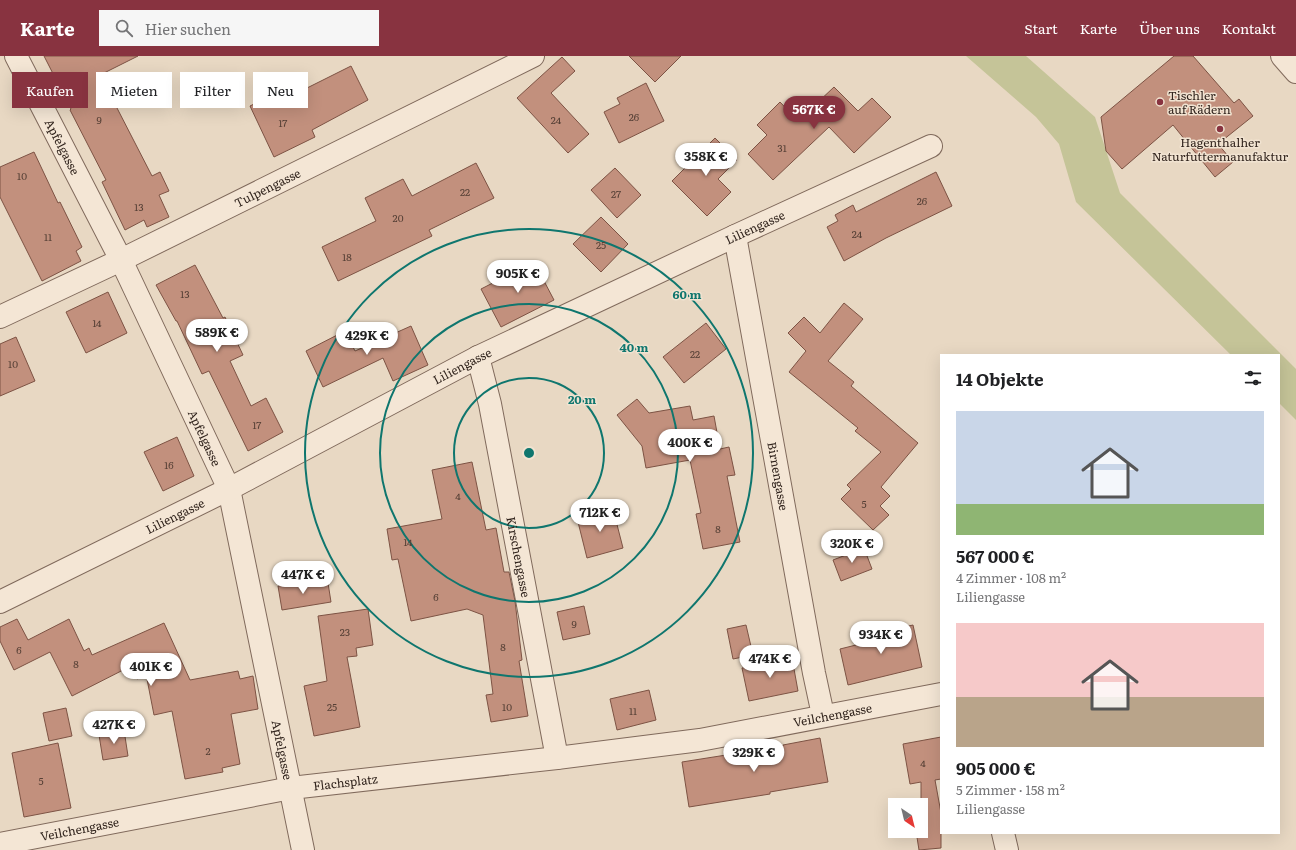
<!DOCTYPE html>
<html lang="de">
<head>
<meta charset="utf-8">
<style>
	:root { --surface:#fff; --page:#f6f6f6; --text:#202124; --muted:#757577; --accent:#883340 }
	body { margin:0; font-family:Literata,serif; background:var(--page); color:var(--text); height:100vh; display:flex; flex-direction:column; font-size:15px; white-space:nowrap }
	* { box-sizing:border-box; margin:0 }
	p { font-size:13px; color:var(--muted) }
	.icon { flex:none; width:22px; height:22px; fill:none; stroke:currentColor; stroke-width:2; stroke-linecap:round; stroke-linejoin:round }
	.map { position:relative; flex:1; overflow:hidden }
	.details { position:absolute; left:940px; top:298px; width:340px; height:480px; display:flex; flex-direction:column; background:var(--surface); border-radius:0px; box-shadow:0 4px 16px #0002 }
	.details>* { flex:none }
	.banner { position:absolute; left:12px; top:16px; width:380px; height:36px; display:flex; gap:8px }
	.needle { width:26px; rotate:145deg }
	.controls { position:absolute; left:888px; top:742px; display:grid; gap:8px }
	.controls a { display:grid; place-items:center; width:40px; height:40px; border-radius:0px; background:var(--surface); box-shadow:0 4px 16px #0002; font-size:20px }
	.price { position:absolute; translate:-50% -34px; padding:0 9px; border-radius:14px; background:#fff; color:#222; font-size:13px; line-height:26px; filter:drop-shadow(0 1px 2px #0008) }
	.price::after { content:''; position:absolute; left:50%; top:24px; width:12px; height:9px; margin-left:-6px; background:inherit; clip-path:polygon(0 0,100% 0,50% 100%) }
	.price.current { background:var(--accent); color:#fff }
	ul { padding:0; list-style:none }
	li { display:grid; align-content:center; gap:8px; height:212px; padding:0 16px }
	li span { display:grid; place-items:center; height:124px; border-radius:0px; color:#555 }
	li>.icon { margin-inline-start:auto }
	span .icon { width:72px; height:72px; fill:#fffc; stroke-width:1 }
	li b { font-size:17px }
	h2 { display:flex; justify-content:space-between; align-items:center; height:48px; padding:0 16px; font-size:17px }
	.chip { padding:0 14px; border-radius:0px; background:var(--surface); box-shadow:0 4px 16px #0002; font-size:14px; line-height:36px }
	.chip.current { background:var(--accent); color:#fff }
	header { display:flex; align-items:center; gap:24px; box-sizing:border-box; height:56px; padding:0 20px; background:var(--accent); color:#fff }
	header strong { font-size:19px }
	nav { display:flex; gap:22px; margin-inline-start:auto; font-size:14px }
	.search { width:280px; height:36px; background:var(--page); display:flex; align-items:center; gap:10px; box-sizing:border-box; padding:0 14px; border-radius:0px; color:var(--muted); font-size:15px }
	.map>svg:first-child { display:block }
	.green { fill:#c5c498 }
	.building { fill:#c2907d; stroke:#7d5344 }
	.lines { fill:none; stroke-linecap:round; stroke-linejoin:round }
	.minor-casing { stroke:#806a5c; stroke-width:24 }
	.minor { stroke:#f4e6d5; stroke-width:22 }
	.ring { fill:none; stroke:#0f766e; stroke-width:2 }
	.poi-dot { fill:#883340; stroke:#f1e3d1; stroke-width:1.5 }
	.labels { text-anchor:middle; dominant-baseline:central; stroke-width:3; stroke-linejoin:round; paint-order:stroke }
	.number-label { font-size:10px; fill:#564036 }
	.poi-label { font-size:12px; fill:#32251e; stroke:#f1e3d1; text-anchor:start }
	.street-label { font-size:12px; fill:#32251e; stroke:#f1e3d1 }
	.centre { fill:#0f766e; stroke:#f1e3d1; stroke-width:2 }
	.ring-label { font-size:12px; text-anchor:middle; font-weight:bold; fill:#0f766e; stroke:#f1e3d1; stroke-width:3; stroke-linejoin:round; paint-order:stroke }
</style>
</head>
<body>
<header>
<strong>Karte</strong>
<div class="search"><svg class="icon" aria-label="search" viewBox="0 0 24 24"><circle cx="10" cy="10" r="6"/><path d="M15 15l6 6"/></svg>Hier suchen</div>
<nav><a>Start</a><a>Karte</a><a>Über uns</a><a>Kontakt</a></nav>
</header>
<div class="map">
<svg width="1296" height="794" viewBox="0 0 1296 794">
	<rect width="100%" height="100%" fill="#e8d8c3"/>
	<path class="green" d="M966,0h60l69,61 25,76 176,176v51l-17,-17v-48h-48l-155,-153 -17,-58 -23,-27z"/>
	<g class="building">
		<path d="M44,0h94l-38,19 52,101 8,-4 9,19 -10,4 10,22 -22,10 -3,-7 -19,10 -23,-48 4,-2 -36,-70 1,-1z"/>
		<path d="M629,0h52l-26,26z"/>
		<path d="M1174,0h19l41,47 5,-4 14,17 -35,28 15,18 -18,15 -42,-52 -51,44 -16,-18 -5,-34z"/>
		<path d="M562,1l13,14 -24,22 38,41 -21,19 -51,-55z"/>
		<path d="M351,10l17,34 -56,30 3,7 -41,20 -24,-51 41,-20 4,8z"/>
		<path d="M646,27l18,38 -45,22 -15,-31 16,-8 -3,-6z"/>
		<path d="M834,31l24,24 14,-13 19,19 -37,36 -25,-26 -56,53 -25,-26 19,-19 -10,-10 23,-23 18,19z"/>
		<path d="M715,82l22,22 -19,19 13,13 -24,24 -35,-35z"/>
		<path d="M34,96l24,51 2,-1 22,45 -6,4 5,10 -39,20 -42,-84v-30z"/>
		<path d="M476,107l18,35 -65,32 3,6 -94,45 -16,-34 54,-26 -11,-23 38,-19 9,17z"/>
		<path d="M615,112l26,27 -24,23 -26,-28z"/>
		<path d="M936,116l16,34 -66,32 -42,23 -17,-34 11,-6 -3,-6 18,-10 3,7z"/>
		<path d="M601,161l27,27 -27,28 -28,-28z"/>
		<path d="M534,206l20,38 -53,27 -20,-38z"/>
		<path d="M195,209l28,53 2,-1 18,38 -13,6 21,45 15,-8 17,34 -35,19 -39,-80 -7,3 -25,-53h-1l-20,-36z"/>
		<path d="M108,236l19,41 -41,20 -20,-41z"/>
		<path d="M844,247l19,16 -35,42 26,21 -3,4 67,57 -37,44 9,9 -10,10 9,9 -16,15 -32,-31 10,-10 -4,-4 34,-33 -26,-21 3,-3 -69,-56 17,-21 -18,-18 16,-16 16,16z"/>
		<path d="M706,267l20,26 -42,34 -21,-26z"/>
		<path d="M411,270l17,39 -35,16 -10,-23 -60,29 -17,-36 39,-20 10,20z"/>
		<path d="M16,281l19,44 -35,15v-52z"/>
		<path d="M637,343l12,14 41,-7 3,14 21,-4 6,33 9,-2 6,28 -8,1 13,66 -37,7 -7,-35 5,-1 -11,-53 -44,8 -4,-22 -25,-31z"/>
		<path d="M177,381l17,39 -31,15 -19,-39z"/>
		<path d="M472,406l14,68 10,-2 8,44h5l6,29 7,59 -3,1 9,55 -37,6 -5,-27 7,-1 -10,-79 -16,-6 -56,12 -13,-62 -6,1 -5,-31 55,-10 -10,-49z"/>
		<path d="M613,453l10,39 -36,10 -10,-40z"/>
		<path d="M864,492l8,21 -31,12 -8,-21z"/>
		<path d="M313,524l1,6 14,-3 3,19 -49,8 -4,-24z"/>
		<path d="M584,550l6,28 -27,6 -6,-28z"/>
		<path d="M368,553l5,36 -17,3 1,8 -10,1 13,70 -46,9 -10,-50 23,-5 -9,-65z"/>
		<path d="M17,563l11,21 41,-21 15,32 5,-3 3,7 72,-32 26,57 48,-9 2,8 13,-3 5,33 -27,5 9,50 -18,4 1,4 -38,7 -13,-68 -18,4 -8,-41 -9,5 -6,-13 -59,30 -22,-44 -36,18 -14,-29v-14z"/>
		<path d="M746,569l7,30 -20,4 -6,-30z"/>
		<path d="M913,569l9,42 -74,18 -8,-36 16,-4 -2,-6z"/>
		<path d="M792,602l6,33 -49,10 -7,-33z"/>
		<path d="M649,634l7,30 -39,10 -7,-31z"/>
		<path d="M66,652l6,28 -23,5 -6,-28z"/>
		<path d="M124,674l4,26 -25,4 -4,-25z"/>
		<path d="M941,681v42l-6,1 6,33v35l-22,2 -3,-19h5v-49l-11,2 -7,-40z"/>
		<path d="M820,682l8,44 -58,10v2l-81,13 -7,-45 101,-16v-1z"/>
		<path d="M58,687l13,65 -47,9 -12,-64z"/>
	</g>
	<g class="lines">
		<g class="minor-casing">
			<g id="minor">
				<path id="s1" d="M16,0l105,204 108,229 74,361"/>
				<path d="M1282,0l14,16"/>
				<path id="s2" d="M735,180l79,437 9,42"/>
				<path id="s3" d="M0,261l121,-57 412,-204"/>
				<path id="s4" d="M478,301l12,47 67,354"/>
				<path id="s5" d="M0,546l229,-113 249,-132 257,-121 196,-90"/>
				<path d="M1003,777l4,17"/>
				<path id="s6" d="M0,788l291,-56 266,-30 143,-18 241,-46"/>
			</g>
		</g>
		<use href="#minor" class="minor"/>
	</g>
	<g class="ring">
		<circle cx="529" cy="397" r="75"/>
		<circle cx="529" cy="397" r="149"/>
		<circle cx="529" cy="397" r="224"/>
	</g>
	<g class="poi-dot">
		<circle cx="1160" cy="46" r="4"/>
		<circle cx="1220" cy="73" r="4"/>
	</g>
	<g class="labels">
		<g class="number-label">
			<text x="634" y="60">26</text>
			<text x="99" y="63">9</text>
			<text x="556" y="63">24</text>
			<text x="283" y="66">17</text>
			<text x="782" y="91">31</text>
			<text x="22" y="119">10</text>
			<text x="465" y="135">22</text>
			<text x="616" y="137">27</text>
			<text x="922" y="144">26</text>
			<text x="139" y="150">13</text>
			<text x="398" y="161">20</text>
			<text x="857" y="177">24</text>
			<text x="48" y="180">11</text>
			<text x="601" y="188">25</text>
			<text x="347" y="200">18</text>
			<text x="185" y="237">13</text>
			<text x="97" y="266">14</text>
			<text x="695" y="297">22</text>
			<text x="13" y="307">10</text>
			<text x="257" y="368">17</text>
			<text x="169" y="408">16</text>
			<text x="458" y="439">4</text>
			<text x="864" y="447">5</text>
			<text x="718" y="472">8</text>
			<text x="408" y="485">14</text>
			<text x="436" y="540">6</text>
			<text x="574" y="567">9</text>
			<text x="345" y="575">23</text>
			<text x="503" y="590">8</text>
			<text x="19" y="593">6</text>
			<text x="76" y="607">8</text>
			<text x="332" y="650">25</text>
			<text x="507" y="650">10</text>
			<text x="633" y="654">11</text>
			<text x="208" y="694">2</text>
			<text x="923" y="706">4</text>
			<text x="41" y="724">5</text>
		</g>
		<g class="poi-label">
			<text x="1168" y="39">Tischler<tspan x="1168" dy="14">auf Rädern</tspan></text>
			<text x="1220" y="86" text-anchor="middle">Hagenthalher<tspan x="1220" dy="14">Naturfuttermanufaktur</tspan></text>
		</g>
		<g class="street-label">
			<text stroke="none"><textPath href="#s1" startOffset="102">Apfelgasse</textPath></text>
			<text stroke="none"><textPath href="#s3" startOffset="297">Tulpengasse</textPath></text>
			<text stroke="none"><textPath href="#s5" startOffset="843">Liliengasse</textPath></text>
			<text stroke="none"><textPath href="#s5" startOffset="519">Liliengasse</textPath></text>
			<text stroke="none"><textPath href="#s1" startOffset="426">Apfelgasse</textPath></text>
			<text stroke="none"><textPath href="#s2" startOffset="244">Birnengasse</textPath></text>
			<text stroke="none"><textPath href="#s5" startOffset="195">Liliengasse</textPath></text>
			<text stroke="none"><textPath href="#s4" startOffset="204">Kirschengasse</textPath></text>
			<text stroke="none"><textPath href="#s6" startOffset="843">Veilchengasse</textPath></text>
			<text stroke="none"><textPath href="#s1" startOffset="749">Apfelgasse</textPath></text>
			<text stroke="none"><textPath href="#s6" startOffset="351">Flachsplatz</textPath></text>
			<text stroke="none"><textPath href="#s6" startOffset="81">Veilchengasse</textPath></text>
		</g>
	</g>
	<circle cx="529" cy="397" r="6" class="centre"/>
	<g class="ring-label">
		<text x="687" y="243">60 m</text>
		<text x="634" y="296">40 m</text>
		<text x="582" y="348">20 m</text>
	</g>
</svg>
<div class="controls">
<a><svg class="needle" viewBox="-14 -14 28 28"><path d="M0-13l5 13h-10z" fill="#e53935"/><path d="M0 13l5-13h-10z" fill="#757577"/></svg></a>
</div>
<b class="price current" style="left:814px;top:74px">567K €</b>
<b class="price" style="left:706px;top:121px">358K €</b>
<b class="price" style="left:518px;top:238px">905K €</b>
<b class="price" style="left:217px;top:297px">589K €</b>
<b class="price" style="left:367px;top:300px">429K €</b>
<b class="price" style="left:690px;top:407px">400K €</b>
<b class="price" style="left:600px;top:477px">712K €</b>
<b class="price" style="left:852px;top:508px">320K €</b>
<b class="price" style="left:303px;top:539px">447K €</b>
<b class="price" style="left:881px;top:599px">934K €</b>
<b class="price" style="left:770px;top:623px">474K €</b>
<b class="price" style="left:151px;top:631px">401K €</b>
<b class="price" style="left:114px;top:689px">427K €</b>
<b class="price" style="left:754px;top:717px">329K €</b>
<div class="banner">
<a class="chip current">Kaufen</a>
<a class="chip">Mieten</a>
<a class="chip">Filter</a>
<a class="chip">Neu</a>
</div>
<section class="details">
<h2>14 Objekte<svg class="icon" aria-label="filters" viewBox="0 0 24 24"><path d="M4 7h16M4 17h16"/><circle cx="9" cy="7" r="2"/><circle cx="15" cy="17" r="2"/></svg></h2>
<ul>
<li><span style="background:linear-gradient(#c9d6e8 75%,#8fb573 0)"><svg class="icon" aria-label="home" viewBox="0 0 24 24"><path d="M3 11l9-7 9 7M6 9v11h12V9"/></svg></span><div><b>567 000 €</b><p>4 Zimmer · 108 m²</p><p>Liliengasse</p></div></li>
<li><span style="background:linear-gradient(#f6c9c9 60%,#b9a48a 0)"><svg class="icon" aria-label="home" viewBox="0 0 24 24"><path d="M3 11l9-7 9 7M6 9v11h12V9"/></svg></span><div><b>905 000 €</b><p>5 Zimmer · 158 m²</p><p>Liliengasse</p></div></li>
</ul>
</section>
</div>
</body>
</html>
